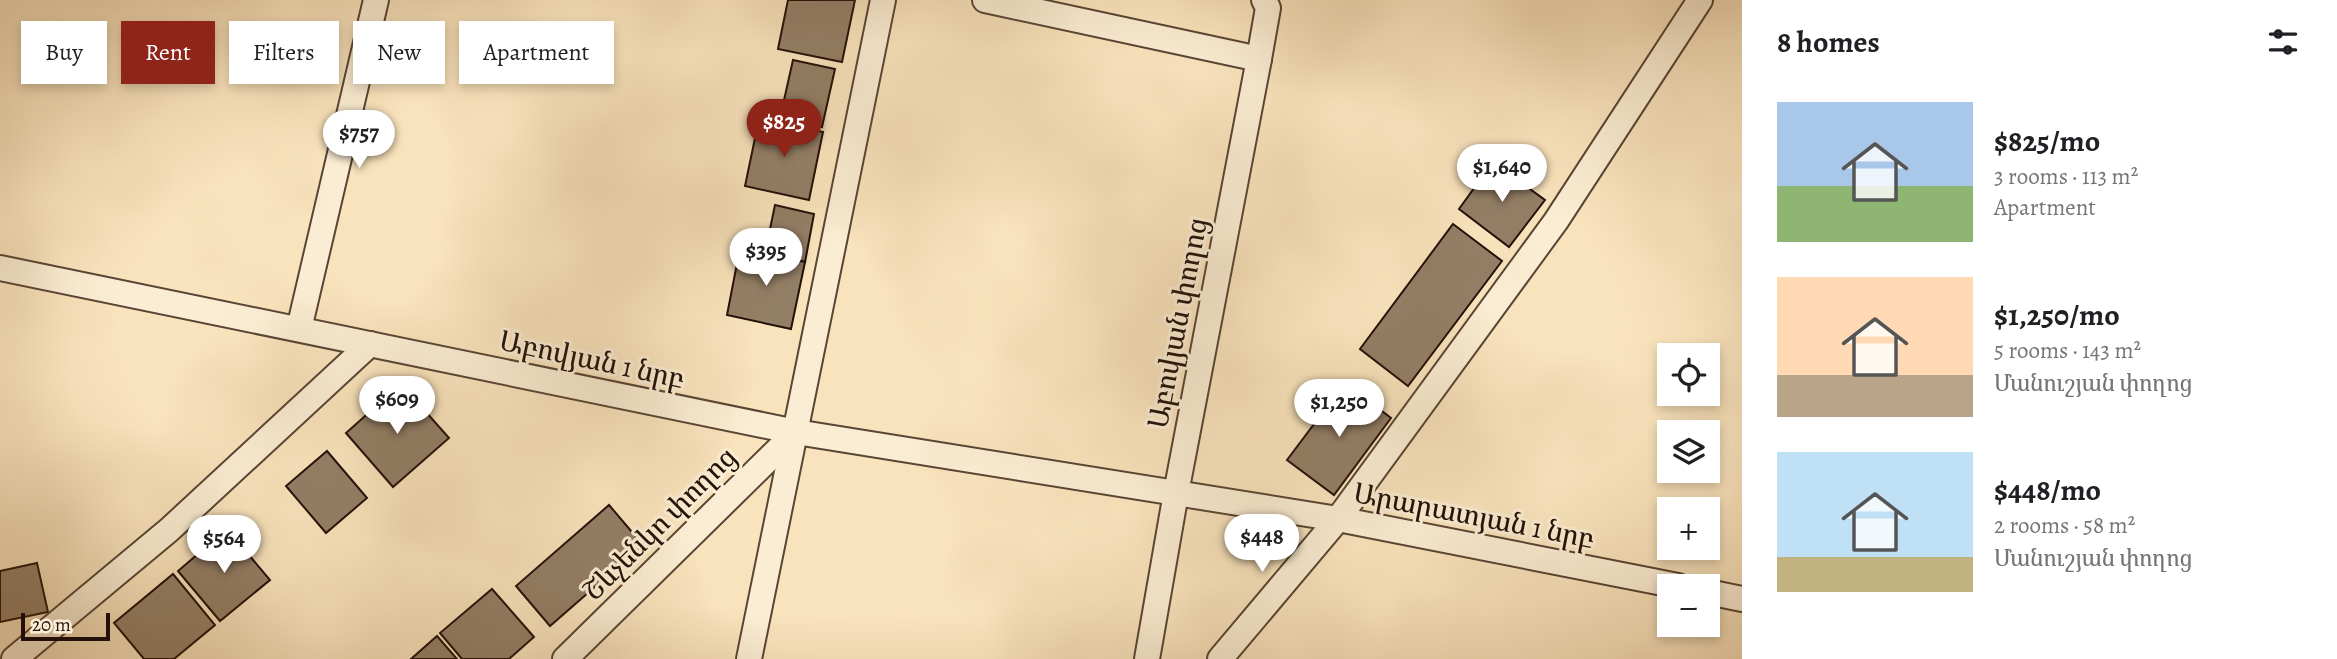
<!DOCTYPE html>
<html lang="en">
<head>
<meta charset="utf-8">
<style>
	:root { --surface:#fff; --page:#f2f2f2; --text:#202124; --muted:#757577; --accent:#8f2418 }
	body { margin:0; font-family:Alegreya,"Noto Serif Armenian",serif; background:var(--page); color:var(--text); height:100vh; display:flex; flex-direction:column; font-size:26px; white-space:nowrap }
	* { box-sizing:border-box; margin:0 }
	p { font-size:23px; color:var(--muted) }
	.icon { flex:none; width:38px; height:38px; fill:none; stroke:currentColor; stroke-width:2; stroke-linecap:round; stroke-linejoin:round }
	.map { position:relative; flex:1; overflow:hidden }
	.drawer { display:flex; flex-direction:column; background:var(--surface); width:595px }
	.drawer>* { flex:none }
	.banner { position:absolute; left:21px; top:21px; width:665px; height:63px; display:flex; gap:14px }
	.buttons { position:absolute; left:1657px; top:343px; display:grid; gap:14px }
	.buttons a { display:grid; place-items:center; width:63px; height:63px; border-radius:0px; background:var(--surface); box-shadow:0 4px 10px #0003; font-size:35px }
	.scale { position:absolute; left:21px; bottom:18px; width:89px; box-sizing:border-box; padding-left:7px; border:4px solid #241008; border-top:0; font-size:19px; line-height:24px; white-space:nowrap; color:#241008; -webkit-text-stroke:5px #fbedd3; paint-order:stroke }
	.price { position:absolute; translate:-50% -60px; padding:0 16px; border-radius:24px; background:#fff; color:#222; font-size:23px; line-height:46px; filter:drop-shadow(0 2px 4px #0008) }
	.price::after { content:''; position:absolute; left:50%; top:42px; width:21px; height:16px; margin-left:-10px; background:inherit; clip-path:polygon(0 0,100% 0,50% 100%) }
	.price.active { background:var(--accent); color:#fff }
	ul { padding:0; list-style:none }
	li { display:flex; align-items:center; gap:21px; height:175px; padding:0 35px }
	li span { display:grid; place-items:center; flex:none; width:196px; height:140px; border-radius:0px; color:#555 }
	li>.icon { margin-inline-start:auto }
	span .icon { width:84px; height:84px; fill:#fffc; stroke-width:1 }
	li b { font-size:30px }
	h2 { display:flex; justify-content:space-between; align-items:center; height:84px; padding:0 35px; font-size:30px }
	.chip { padding:0 24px; border-radius:0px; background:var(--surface); box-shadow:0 4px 10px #0003; font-size:24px; line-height:63px }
	.chip.active { background:var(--accent); color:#fff }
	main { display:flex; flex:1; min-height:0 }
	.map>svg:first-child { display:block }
	.building { fill:#937e66; stroke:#241008; stroke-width:2 }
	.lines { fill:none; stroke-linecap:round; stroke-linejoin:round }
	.street-casing { stroke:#594535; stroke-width:28 }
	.street { stroke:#fbedd3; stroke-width:24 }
	.labels { text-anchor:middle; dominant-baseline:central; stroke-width:6; stroke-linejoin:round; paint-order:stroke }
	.street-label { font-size:28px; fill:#241008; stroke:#fbedd3 }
</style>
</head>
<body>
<main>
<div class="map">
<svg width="1742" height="659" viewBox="0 0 1742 659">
	<rect width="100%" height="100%" fill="#f9e3bc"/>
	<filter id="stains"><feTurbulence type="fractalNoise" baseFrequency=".00286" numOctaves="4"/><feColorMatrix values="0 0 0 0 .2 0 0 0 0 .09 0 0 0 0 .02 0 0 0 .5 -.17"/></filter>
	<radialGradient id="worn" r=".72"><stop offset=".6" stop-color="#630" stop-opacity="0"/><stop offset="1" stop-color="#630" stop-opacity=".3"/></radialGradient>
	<g class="building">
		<path d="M788,0h67l-13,62 -64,-13z"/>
		<path d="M793,60l42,9 -13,58 -42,-9z"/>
		<path d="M759,119l64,13 -14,68 -64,-14z"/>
		<path d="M1493,162l52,38 -36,47 -50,-38z"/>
		<path d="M775,205l39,9 -9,48 -40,-9z"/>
		<path d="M1453,224l49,37 -94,125 -48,-37z"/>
		<path d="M740,248l65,14 -14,67 -64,-14z"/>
		<path d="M1345,383l46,35 -57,77 -47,-35z"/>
		<path d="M401,384l48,54 -56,49 -47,-54z"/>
		<path d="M327,451l40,47 -41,35 -40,-47z"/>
		<path d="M609,505l34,40 -93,81 -34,-40z"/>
		<path d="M227,529l43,51 -50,41 -42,-50z"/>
		<path d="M37,563l11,49 -48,10v-51z"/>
		<path d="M173,574l42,51 -41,34h-30l-30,-36z"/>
		<path d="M492,589l42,48 -25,22h-47l-22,-26z"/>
		<path d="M437,636l20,23h-46z"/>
	</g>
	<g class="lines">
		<g class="street-casing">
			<g id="street">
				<path d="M985,0l274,59"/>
				<path d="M0,268l796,164 542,87 340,67"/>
				<path d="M299,329l77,-329"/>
				<path d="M1708,592l34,7"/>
				<path d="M14,659l155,-129 201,-186"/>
				<path d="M565,659l231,-227"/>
				<path d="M749,659l134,-659"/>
				<path d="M1147,659l29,-166 83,-434 9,-51 -4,-8"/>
				<path d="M1220,659l118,-140 218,-298 144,-221"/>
			</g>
		</g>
		<use href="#street" class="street"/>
	</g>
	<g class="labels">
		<g class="street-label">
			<text transform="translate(1178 323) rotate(-79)">Աբովյան փողոց</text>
			<text transform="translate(592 360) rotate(12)">Աբովյան 1 նրբ</text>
			<text transform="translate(1474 516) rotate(11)">Արարատյան 1 նրբ</text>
			<text transform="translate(660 524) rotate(-45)">Շևչենկո փողոց</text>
		</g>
	</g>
	<rect width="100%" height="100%" filter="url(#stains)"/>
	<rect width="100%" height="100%" fill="url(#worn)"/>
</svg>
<div class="buttons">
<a><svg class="icon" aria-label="locate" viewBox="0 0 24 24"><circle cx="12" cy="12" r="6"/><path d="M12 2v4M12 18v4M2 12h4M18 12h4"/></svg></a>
<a><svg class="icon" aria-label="layers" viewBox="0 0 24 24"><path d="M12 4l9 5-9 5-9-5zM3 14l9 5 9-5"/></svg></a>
<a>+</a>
<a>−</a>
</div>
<div class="scale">20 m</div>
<b class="price active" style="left:784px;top:159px">$825</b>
<b class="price" style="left:359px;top:170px">$757</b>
<b class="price" style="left:1502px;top:204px">$1,640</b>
<b class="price" style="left:766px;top:288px">$395</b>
<b class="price" style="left:397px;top:436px">$609</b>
<b class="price" style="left:1339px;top:439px">$1,250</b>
<b class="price" style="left:1262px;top:574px">$448</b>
<b class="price" style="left:224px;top:575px">$564</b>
<div class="banner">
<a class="chip">Buy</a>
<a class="chip active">Rent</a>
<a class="chip">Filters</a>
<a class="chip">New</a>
<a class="chip">Apartment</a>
</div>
</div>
<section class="drawer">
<h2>8 homes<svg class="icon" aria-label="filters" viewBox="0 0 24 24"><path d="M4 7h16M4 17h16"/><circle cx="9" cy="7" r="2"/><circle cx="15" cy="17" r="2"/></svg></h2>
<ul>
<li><span style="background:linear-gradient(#a9c7e8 60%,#8fb573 0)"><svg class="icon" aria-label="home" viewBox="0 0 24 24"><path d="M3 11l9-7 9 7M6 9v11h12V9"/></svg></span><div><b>$825/mo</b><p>3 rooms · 113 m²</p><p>Apartment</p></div></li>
<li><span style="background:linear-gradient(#ffd9b3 70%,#b9a48a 0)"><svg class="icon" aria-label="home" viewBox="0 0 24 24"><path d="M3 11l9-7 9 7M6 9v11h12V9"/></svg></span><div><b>$1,250/mo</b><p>5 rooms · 143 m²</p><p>Մանուշյան փողոց</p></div></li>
<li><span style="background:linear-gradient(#bfe0f5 75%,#c2b280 0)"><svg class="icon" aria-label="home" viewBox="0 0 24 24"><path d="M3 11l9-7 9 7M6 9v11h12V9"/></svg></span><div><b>$448/mo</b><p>2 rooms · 58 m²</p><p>Մանուշյան փողոց</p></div></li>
</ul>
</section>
</main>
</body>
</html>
